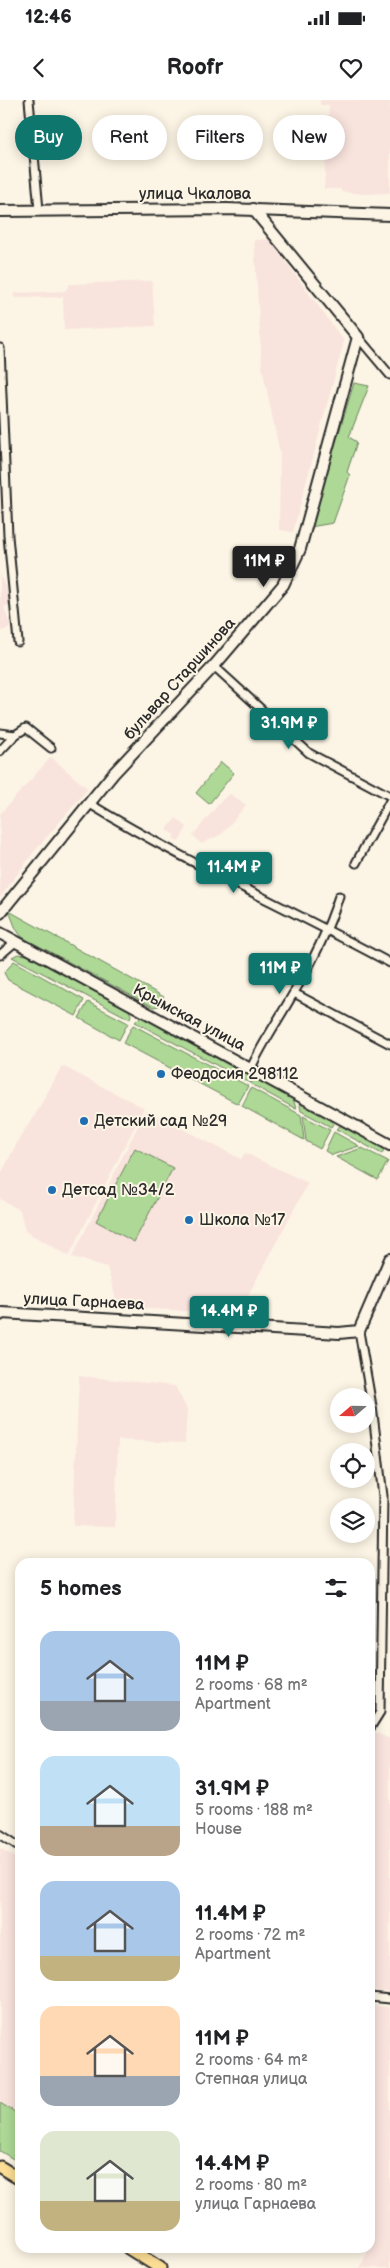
<!DOCTYPE html>
<html lang="en">
<head>
<meta charset="utf-8">
<style>
	:root { --surface:#fff; --page:#f6f6f6; --text:#202124; --muted:#757577; --accent:#0f766e }
	body { margin:0; font-family:"Balsamiq Sans",sans-serif; background:var(--page); color:var(--text); height:100vh; display:flex; flex-direction:column; font-size:19px; white-space:nowrap }
	* { box-sizing:border-box; margin:0 }
	p { font-size:16px; color:var(--muted) }
	.icon { flex:none; width:28px; height:28px; fill:none; stroke:currentColor; stroke-width:2; stroke-linecap:round; stroke-linejoin:round }
	.map { position:relative; flex:1; overflow:hidden }
	.panel { position:absolute; left:15px; top:1458px; width:360px; height:695px; display:flex; flex-direction:column; background:var(--surface); border-radius:15px; box-shadow:0 2px 12px #0003 }
	.panel>* { flex:none }
	.banner { position:absolute; left:15px; top:15px; width:360px; height:45px; display:flex; gap:10px }
	.needle { width:32px; rotate:250deg }
	.fabs { position:absolute; left:330px; top:1288px; display:grid; gap:10px }
	.fabs a { display:grid; place-items:center; width:45px; height:45px; border-radius:50%; background:var(--surface); box-shadow:0 2px 12px #0003; font-size:25px }
	.price { position:absolute; translate:-50% -42px; padding:0 11px; border-radius:5px; background:var(--accent); color:#fff; font-size:16px; line-height:32px; filter:drop-shadow(0 1px 2px #0008) }
	.price::after { content:''; position:absolute; left:50%; top:30px; width:15px; height:11px; margin-left:-8px; background:inherit; clip-path:polygon(0 0,100% 0,50% 100%) }
	.price.current { background:#222; color:#fff }
	ul { padding:0; list-style:none }
	li { display:flex; align-items:center; gap:15px; height:125px; padding:0 25px }
	li span { display:grid; place-items:center; flex:none; width:140px; height:100px; border-radius:15px; color:#555 }
	li>.icon { margin-inline-start:auto }
	span .icon { width:60px; height:60px; fill:#fffc; stroke-width:1 }
	li b { font-size:21px }
	h2 { display:flex; justify-content:space-between; align-items:center; height:60px; padding:0 25px; font-size:21px }
	.tag { padding:0 18px; border-radius:22px; background:var(--surface); box-shadow:0 2px 12px #0003; font-size:18px; line-height:45px }
	.tag.current { background:var(--accent); color:#fff }
	.status { display:flex; justify-content:space-between; align-items:center; height:35px; padding:0 25px; background:var(--surface); direction:ltr }
	.status svg { height:14px; fill:currentColor }
	header { display:flex; justify-content:space-between; align-items:center; height:65px; padding:0 25px; background:var(--surface); font-size:22px; font-weight:700 }
	.map>svg:first-child { display:block }
	.built { fill:#f9e3dd }
	.green { fill:#add895; stroke:#6c8260 }
	.lines { fill:none; stroke-linecap:round; stroke-linejoin:round }
	.street-casing { stroke:#2b2b2b; stroke-width:11 }
	.secondary-casing { stroke:#2b2b2b; stroke-width:14 }
	.primary-casing { stroke:#2b2b2b; stroke-width:15 }
	.street { stroke:#fcf5e5; stroke-width:7 }
	.secondary { stroke:#fcf5e5; stroke-width:10 }
	.primary { stroke:#fcde96; stroke-width:11 }
	.poi-dot { fill:#1f6fb2; stroke:#fcf5e5; stroke-width:2 }
	.labels { text-anchor:middle; dominant-baseline:central; stroke-width:4; stroke-linejoin:round; paint-order:stroke }
	.street-label { font-size:16px; fill:#2b2b2b; stroke:#fcf5e5 }
	.poi-label { font-size:16px; fill:#2b2b2b; stroke:#fcf5e5; text-anchor:start }
</style>
</head>
<body>
<div class="status"><b>12:46</b><svg viewBox="0 0 49 12"><path d="M0 12V9h3v3zM5 12V6h3v6zM10 12V3h3v9zM15 12V0h3v12zM26 1h20v11H26zM47 4h2v5h-2z"/></svg></div>
<header><svg class="icon" aria-label="back" viewBox="0 0 24 24"><path d="M15 5l-7 7 7 7"/></svg>Roofr<svg class="icon" aria-label="heart" viewBox="0 0 24 24"><path d="M12 20l-8-8c-3-5 5-10 8-4 3-6 11-1 8 4z"/></svg></header>
<div class="map">
<svg width="390" height="2168" viewBox="0 0 390 2168">
	<rect width="100%" height="100%" fill="#fcf5e5"/>
	<filter id="ink" filterUnits="userSpaceOnUse"><feTurbulence type="fractalNoise" baseFrequency=".02" numOctaves="2"/><feDisplacementMap in="SourceGraphic" scale="10" xChannelSelector="R" yChannelSelector="G"/><feConvolveMatrix kernelMatrix="1 2 1 2 8 2 1 2 1" color-interpolation-filters="sRGB"/></filter>
	<g filter="url(#ink)">
		<g class="built">
			<path d="M320,0h70v93l-24,1 -25,-2v-3h-17l5,-84h-9z"/>
			<path d="M269,139l75,102 -51,191 -14,-2 1,-77 -18,-86 -8,-127z"/>
			<path d="M152,181l3,45 -91,4 -1,-33 -49,1v-5l51,-2 5,-7z"/>
			<path d="M0,474l12,30 -8,3 7,20 -11,5z"/>
			<path d="M51,657l37,32 -55,64 -33,45v-84z"/>
			<path d="M230,694l16,11 -24,29 -21,10 -8,-9 30,-36z"/>
			<path d="M176,718l11,9 -8,15 -6,-4 2,-3 -9,-5z"/>
			<path d="M62,966l82,42 -75,148 -44,-25 -5,-21 -20,-11v-23l21,-41 13,-18z"/>
			<path d="M146,1010l95,49 4,-6 63,30 -70,131 -120,-7 -11,-40 -35,-10z"/>
			<path d="M79,1276l96,10 12,23 -2,34 -67,-3 -3,87 -42,-1z"/>
			<path d="M375,1632l15,7v253l-20,-2v-253z"/>
			<path d="M0,1748l20,13v254l-20,-12z"/>
			<path d="M370,1905l20,2v261h-30l12,-26 -2,-1z"/>
		</g>
		<g class="green">
			<path d="M354,283l15,3 -20,51 8,5 -10,30 3,3 -17,48 -23,4z"/>
			<path d="M221,662l13,11 -25,31 -13,-11z"/>
			<path d="M9,811l155,86 -5,9 -6,1 -131,-70 -6,-8z"/>
			<path d="M18,854l9,1 102,55 2,5 -1,4 -118,-62z"/>
			<path d="M14,861l70,39 -8,16 -68,-36 -4,-7z"/>
			<path d="M88,902l40,21 -9,17 -40,-22z"/>
			<path d="M140,917l5,1 107,57 -2,8 -115,-61z"/>
			<path d="M133,925l115,61 -10,18 -115,-61z"/>
			<path d="M257,978l36,20 3,11 -45,-25 2,-5z"/>
			<path d="M251,988l50,27 3,25 -62,-34z"/>
			<path d="M299,1000l32,17 2,7 -2,3 -30,-16z"/>
			<path d="M303,1016l27,14 -10,19 -14,-8z"/>
			<path d="M343,1024l42,23 -3,7 -46,-25z"/>
			<path d="M334,1032l25,14 -27,9 -7,-4z"/>
			<path d="M135,1048l38,20 -39,74 -38,-21z"/>
			<path d="M362,1048l26,13 -10,19 -42,-23z"/>
			<path d="M0,2003l20,12v48l-20,-12z"/>
		</g>
		<g class="lines">
			<g class="street-casing">
				<g id="street">
					<path d="M29,0l10,110"/>
					<path d="M358,237l32,38"/>
					<path d="M0,248l8,188 10,106"/>
					<path d="M214,566l95,87 81,43"/>
					<path d="M0,633l15,2 -15,16"/>
					<path d="M15,635l11,-7 25,20"/>
					<path d="M90,704c96,59 201,105 300,159"/>
					<path d="M356,763l34,-62"/>
					<path d="M0,855l15,-13"/>
					<path d="M294,893l96,51"/>
					<path d="M251,968c12,-26 28,-49 42,-74 19,-31 35,-63 46,-98"/>
					<path d="M359,1231l13,75 11,90 -3,216 -10,16"/>
					<path d="M0,1734l20,13"/>
					<path d="M370,1897l20,2"/>
				</g>
			</g>
			<g class="secondary-casing">
				<g id="secondary">
					<path d="M0,111l227,-2 163,6"/>
					<path d="M0,813l113,-139 101,-108 69,-81 17,-36 58,-212 -105,-128"/>
					<path d="M0,833l390,212"/>
					<path d="M0,1215l2,-2 337,20 20,-2 31,-72"/>
				</g>
			</g>
			<g class="primary-casing">
				<g id="primary">
					<path d="M0,2067l20,12"/>
					<path d="M128,2148l32,20"/>
				</g>
			</g>
			<use href="#street" class="street"/>
			<use href="#secondary" class="secondary"/>
			<use href="#primary" class="primary"/>
		</g>
	</g>
	<g class="poi-dot">
		<circle cx="161" cy="974" r="5"/>
		<circle cx="84" cy="1021" r="5"/>
		<circle cx="52" cy="1090" r="5"/>
		<circle cx="189" cy="1120" r="5"/>
	</g>
	<g class="labels">
		<g class="street-label">
			<text x="195" y="94">улица Чкалова</text>
			<text transform="translate(180 579) rotate(-48)">бульвар Старшинова</text>
			<text transform="translate(189 918) rotate(28)">Крымская улица</text>
			<text transform="translate(84 1202) rotate(3)">улица Гарнаева</text>
		</g>
		<g class="poi-label">
			<text x="171" y="974">Феодосия 298112</text>
			<text x="94" y="1021">Детский сад №29</text>
			<text x="62" y="1090">Детсад №34/2</text>
			<text x="199" y="1120">Школа №17</text>
		</g>
	</g>
</svg>
<div class="fabs">
<a><svg class="needle" viewBox="-14 -14 28 28"><path d="M0-13l5 13h-10z" fill="#e53935"/><path d="M0 13l5-13h-10z" fill="#757577"/></svg></a>
<a><svg class="icon" aria-label="locate" viewBox="0 0 24 24"><circle cx="12" cy="12" r="6"/><path d="M12 2v4M12 18v4M2 12h4M18 12h4"/></svg></a>
<a><svg class="icon" aria-label="layers" viewBox="0 0 24 24"><path d="M12 4l9 5-9 5-9-5zM3 14l9 5 9-5"/></svg></a>
</div>
<b class="price current" style="left:264px;top:488px">11M ₽</b>
<b class="price" style="left:289px;top:650px">31.9M ₽</b>
<b class="price" style="left:234px;top:794px">11.4M ₽</b>
<b class="price" style="left:280px;top:895px">11M ₽</b>
<b class="price" style="left:229px;top:1238px">14.4M ₽</b>
<div class="banner">
<a class="tag current">Buy</a>
<a class="tag">Rent</a>
<a class="tag">Filters</a>
<a class="tag">New</a>
</div>
<section class="panel">
<h2>5 homes<svg class="icon" aria-label="filters" viewBox="0 0 24 24"><path d="M4 7h16M4 17h16"/><circle cx="9" cy="7" r="2"/><circle cx="15" cy="17" r="2"/></svg></h2>
<ul>
<li><span style="background:linear-gradient(#a9c7e8 70%,#9aa5b1 0)"><svg class="icon" aria-label="home" viewBox="0 0 24 24"><path d="M3 11l9-7 9 7M6 9v11h12V9"/></svg></span><div><b>11M ₽</b><p>2 rooms · 68 m²</p><p>Apartment</p></div></li>
<li><span style="background:linear-gradient(#bfe0f5 70%,#b9a48a 0)"><svg class="icon" aria-label="home" viewBox="0 0 24 24"><path d="M3 11l9-7 9 7M6 9v11h12V9"/></svg></span><div><b>31.9M ₽</b><p>5 rooms · 188 m²</p><p>House</p></div></li>
<li><span style="background:linear-gradient(#a9c7e8 75%,#c2b280 0)"><svg class="icon" aria-label="home" viewBox="0 0 24 24"><path d="M3 11l9-7 9 7M6 9v11h12V9"/></svg></span><div><b>11.4M ₽</b><p>2 rooms · 72 m²</p><p>Apartment</p></div></li>
<li><span style="background:linear-gradient(#ffd9b3 70%,#9aa5b1 0)"><svg class="icon" aria-label="home" viewBox="0 0 24 24"><path d="M3 11l9-7 9 7M6 9v11h12V9"/></svg></span><div><b>11M ₽</b><p>2 rooms · 64 m²</p><p>Степная улица</p></div></li>
<li><span style="background:linear-gradient(#dfe7d0 70%,#c2b280 0)"><svg class="icon" aria-label="home" viewBox="0 0 24 24"><path d="M3 11l9-7 9 7M6 9v11h12V9"/></svg></span><div><b>14.4M ₽</b><p>2 rooms · 80 m²</p><p>улица Гарнаева</p></div></li>
</ul>
</section>
</div>
</body>
</html>
